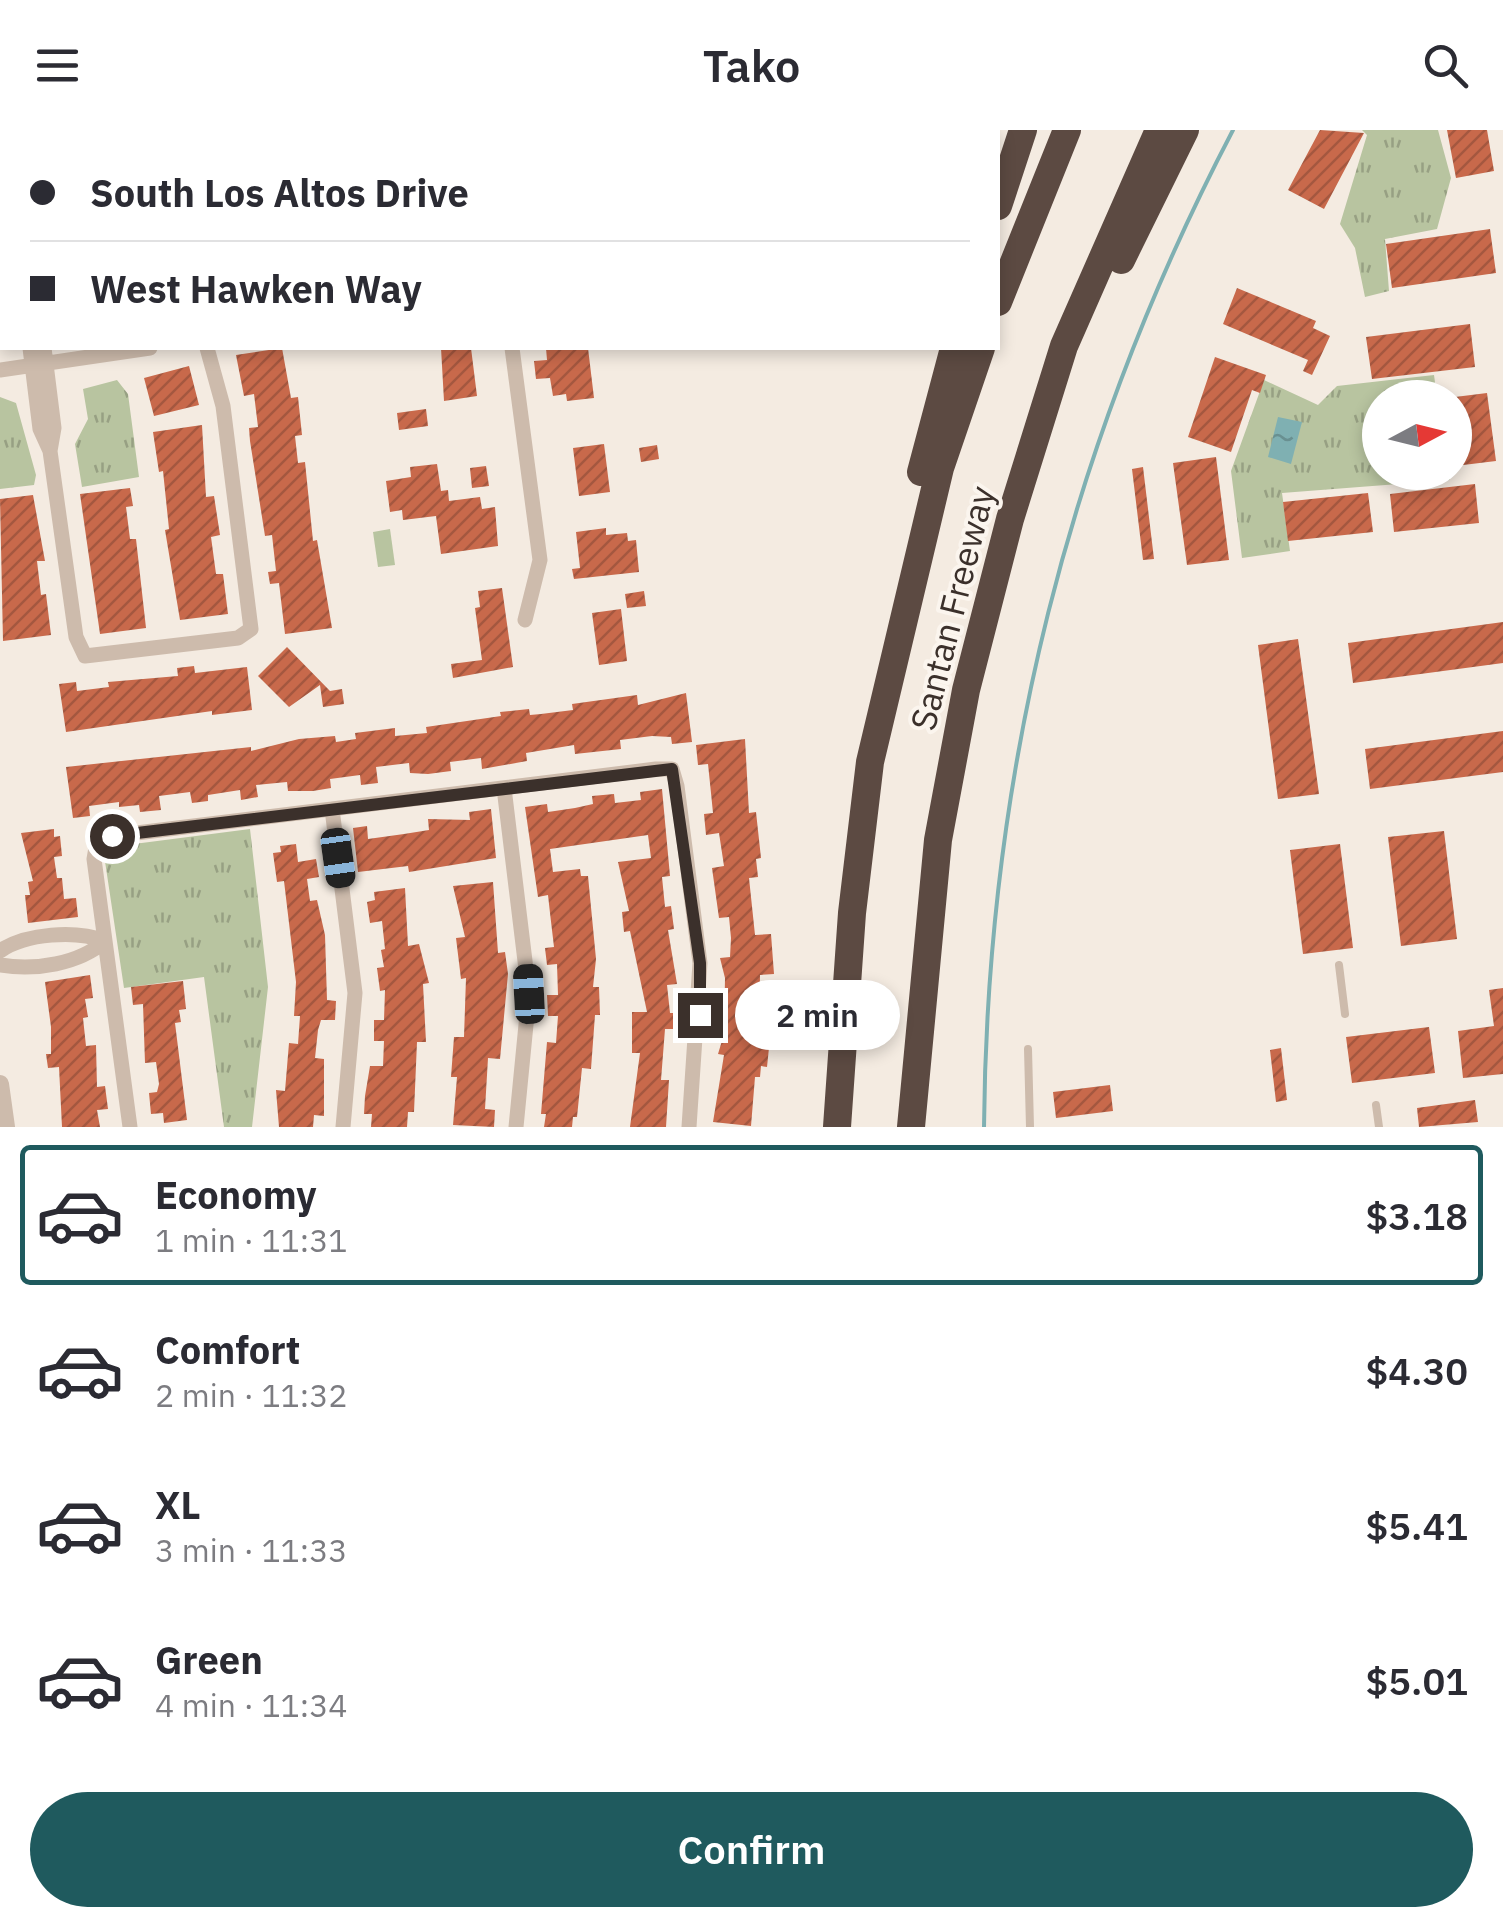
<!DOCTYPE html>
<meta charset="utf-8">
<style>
:root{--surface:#fff;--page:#f7f7f7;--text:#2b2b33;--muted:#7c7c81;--line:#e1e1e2;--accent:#1f5a5e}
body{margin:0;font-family:"IBM Plex Sans",sans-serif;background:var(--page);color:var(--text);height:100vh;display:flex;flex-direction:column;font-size:38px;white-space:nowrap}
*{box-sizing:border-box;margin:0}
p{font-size:32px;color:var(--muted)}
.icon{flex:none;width:55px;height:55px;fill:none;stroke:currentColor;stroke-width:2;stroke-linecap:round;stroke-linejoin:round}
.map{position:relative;height:997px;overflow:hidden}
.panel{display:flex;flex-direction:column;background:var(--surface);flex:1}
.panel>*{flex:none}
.hud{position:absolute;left:0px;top:0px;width:1000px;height:220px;box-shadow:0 5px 15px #0003;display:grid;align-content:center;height:220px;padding:0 30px;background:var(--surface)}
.needle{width:65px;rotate:83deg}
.tools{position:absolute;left:1362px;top:250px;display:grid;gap:20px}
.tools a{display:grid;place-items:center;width:110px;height:110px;border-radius:50%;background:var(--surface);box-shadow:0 5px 15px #0003;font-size:50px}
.end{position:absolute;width:45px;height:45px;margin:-22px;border:12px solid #3b302b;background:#fff;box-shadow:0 0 0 5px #fff}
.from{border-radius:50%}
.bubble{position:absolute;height:70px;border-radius:35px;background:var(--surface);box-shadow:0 5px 15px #0003;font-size:32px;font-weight:600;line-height:70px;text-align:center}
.car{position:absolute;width:30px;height:60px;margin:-30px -15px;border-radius:12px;box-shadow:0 0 8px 2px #0007;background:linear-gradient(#222 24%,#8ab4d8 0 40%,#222 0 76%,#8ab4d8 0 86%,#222 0)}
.hud b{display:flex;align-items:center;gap:35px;height:95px;font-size:38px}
.hud b+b{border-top:2px solid var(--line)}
.hud i{width:25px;height:25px;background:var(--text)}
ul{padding:18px 0 0;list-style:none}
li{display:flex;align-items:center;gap:30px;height:140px;margin:0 20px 15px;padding:0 10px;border:5px solid transparent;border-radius:10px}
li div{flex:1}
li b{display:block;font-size:38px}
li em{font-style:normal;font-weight:600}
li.selected{border-color:var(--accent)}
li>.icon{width:90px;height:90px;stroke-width:1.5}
.primary-button{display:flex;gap:20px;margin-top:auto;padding:20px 30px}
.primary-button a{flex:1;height:115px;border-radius:60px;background:var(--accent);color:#fff;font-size:40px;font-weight:600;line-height:115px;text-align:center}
header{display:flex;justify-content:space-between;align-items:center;height:130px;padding:0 30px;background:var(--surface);font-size:45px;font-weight:600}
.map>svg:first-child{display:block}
.grass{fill:#b8c4a0}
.park{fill:url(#park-tufts)}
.water{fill:url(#water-ripples)}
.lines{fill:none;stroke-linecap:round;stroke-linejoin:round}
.stream{stroke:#7fb0b2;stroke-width:4}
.building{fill:url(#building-hatch)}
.service{stroke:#cdbbac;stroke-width:8}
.minor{stroke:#cdbbac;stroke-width:15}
.tertiary{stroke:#cdbbac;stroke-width:18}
.motorway{stroke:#5c4a42;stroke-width:28}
.route{stroke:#3b302b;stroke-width:12}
.labels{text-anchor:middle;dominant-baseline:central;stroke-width:8;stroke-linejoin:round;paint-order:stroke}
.street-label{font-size:35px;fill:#3b302b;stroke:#fbf5ee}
</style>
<header><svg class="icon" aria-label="menu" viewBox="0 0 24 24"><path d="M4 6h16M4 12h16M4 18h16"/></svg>Tako<svg class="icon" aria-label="search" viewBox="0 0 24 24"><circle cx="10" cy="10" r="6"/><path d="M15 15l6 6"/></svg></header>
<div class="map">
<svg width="1503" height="997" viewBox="0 0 1503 997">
<defs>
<pattern id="park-tufts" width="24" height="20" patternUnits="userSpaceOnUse" patternTransform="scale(2.5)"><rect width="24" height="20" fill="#b8c4a0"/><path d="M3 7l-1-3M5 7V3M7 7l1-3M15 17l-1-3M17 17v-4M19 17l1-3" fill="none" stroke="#97a083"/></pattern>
<pattern id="water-ripples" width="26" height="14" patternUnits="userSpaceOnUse" patternTransform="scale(2.5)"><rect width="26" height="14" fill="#7fb0b2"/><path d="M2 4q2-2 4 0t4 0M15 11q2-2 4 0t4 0" fill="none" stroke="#699091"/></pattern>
<pattern id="building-hatch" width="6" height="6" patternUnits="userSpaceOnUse" patternTransform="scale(2.5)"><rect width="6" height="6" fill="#c8694b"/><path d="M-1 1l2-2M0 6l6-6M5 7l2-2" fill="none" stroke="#a4573f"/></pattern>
</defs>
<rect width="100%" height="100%" fill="#f4ebe1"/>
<path class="grass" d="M390,399L395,435L378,437L373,402Z"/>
<path class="park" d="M1362,0H1438L1451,48L1437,99L1385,109L1389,161L1365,167L1355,118L1340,94L1367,5Z
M1434,245L1437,267L1380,268V342L1449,343L1450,350L1282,363L1290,421L1242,428L1231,341L1264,250L1318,275L1337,256Z
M117,250L128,264L139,347L82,357L75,314L88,289L83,259Z
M0,267L16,273L36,345L34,355L0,359Z
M250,699L268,857L252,997H224L204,847L124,858L103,718Z"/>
<path class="water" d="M1278,287L1302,292L1291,334L1268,327Z"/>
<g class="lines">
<path class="stream" d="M984,997C987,642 1069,314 1233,0"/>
</g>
<path class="building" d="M1320,0L1364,3L1324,79L1288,60Z
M1447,0H1487L1494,41L1456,48Z
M1490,99L1496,143L1392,158L1386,114Z
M1237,158L1316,191L1313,198L1330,206L1312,245L1303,241L1308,230L1223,194Z
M1470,194L1475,237L1372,249L1366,207Z
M282,218L291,268L298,267L302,305L295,306L298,333L305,332L313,411L317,410L332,498L285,504L279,453L270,454L268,442L276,441L272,405L265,406L250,311L249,298L258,297L254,264L244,266L236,225Z
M441,218H471L477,266L444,271Z
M546,218H588L594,268L567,271L566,264L553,266L550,248L536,249L534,231L547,230Z
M1215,227L1266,245L1260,263L1252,260L1231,322L1188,307Z
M189,236L199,275L154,286L144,248Z
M1487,263L1496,331L1455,336V267Z
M426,279L428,296L399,300L397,283Z
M202,295L206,367L214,366L220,405L211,407L216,444H223L228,484L180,490L165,400L169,399L163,341L159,342L153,302Z
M604,314L610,362L579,366L573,318Z
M657,315L659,329L641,332L639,318Z
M1216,327L1229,430L1187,435L1173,333Z
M437,334L441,361L448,360L449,371L480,367L482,379L495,377L498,416L441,424L436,386L403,390L402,380L390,382L386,351L411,347L410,337Z
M486,336L489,356L472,358L470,338Z
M1143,337L1154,429L1143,430L1132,339Z
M1475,354L1479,393L1394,402L1390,364Z
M130,358L133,376L126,377L130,409H136L146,498L100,504L80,364Z
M1368,363L1373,402L1288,411L1283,372Z
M33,365L45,431H37L41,465L46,464L51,505L3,511L0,369Z
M606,398V405L627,403L628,411L636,410L639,442L574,449L572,439L580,438L576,402Z
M502,458L513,537L453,548L451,534L482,530L475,478L480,477L478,461Z
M644,461L646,476L627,478L625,464Z
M621,479L627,531L599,535L592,483Z
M1503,492V533L1353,553L1348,513Z
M1298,509L1319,664L1278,669L1258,515Z
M287,517L330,561L342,559L344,574L323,577L320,555L289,577L258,546Z
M194,536L195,543L247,537L252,580L212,585V581L66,602L59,554L76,552L77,561L109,557L108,552L178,546L177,538Z
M686,563L692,612L672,614L671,607L652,606L620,610L621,619L575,624L574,615L526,623L527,631L482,639L481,628L450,632L451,641L428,644L410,643L409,633L376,637L378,653L361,655L360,645L330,649L331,658L313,661H288L287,652L256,655L258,667L241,670L240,660L208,665V671L192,673L190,662L159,666L161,680L140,682L139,675L119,677V672L89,676L90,686L73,688L66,637L251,617V621L299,609L335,606L336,612L356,609L355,603L395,598V606L427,603L426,597L501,586L500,582L529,579L530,585L541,584L573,580L572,574L637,565L638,575Z
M1503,601V642L1370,659L1365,619Z
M745,609L749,683L756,682L761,728L756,729L758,747L749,748L755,805L771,804L774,844L760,845L759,907L770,908L767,937L761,936L760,947H755L751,996L713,992L724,925L718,924L724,904L725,848L720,828L730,827L731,808L729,787L719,788L712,738L724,736L719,703L706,705L704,684L713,683L711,663L708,634L698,635L696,615Z
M662,659L670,746L662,747L665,777L671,776L674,799L668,800L677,854L667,855L670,883H678L677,899H665L661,950H669L666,997H630L640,923H632V882H647L630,801L624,802L622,782L629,781L618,732L651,728L648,705L550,719L553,742L580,739L581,746H588L596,829L593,857H599L600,885H595L591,939L582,938L577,987H573L572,997H544L546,984H541L547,912L556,913L558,886H548L547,865H558L557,834L547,835L545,818L554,817L550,783L548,765L538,767L525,677L547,674L548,682L575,678L593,674L592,666L614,664L615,673L641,670L640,662Z
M491,679L496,728L409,742L408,736L358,742L353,698L367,696L368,709L404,704L429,700L428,689L470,690L469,682Z
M54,699V707L60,706L62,726L54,727L57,748H62L64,769L76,768L78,787L28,793L25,765H30L28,752L33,751L21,703Z
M1444,701L1457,809L1401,816L1388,707Z
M296,714L298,732L316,729L319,747L307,749L310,771L317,770L325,805L327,870L336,871L335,890H321L318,900L315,928L324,929V986L314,985L313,997H279L276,960L285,961L289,913L298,914L300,886H294L296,852L284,751L277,752L273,723L281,722L280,716Z
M1340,714L1353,818L1303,824L1290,720Z
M493,752L498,823L505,822L508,844L500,929L488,928L485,979L495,980L494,997L453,995L457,947H451L454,907H464L466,848L461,849L456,808L465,807L453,756Z
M405,758L408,816L419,814L429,853L423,854L426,912H417L414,982H408L407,997H371L372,984H364L365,966L370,936H383L384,911H374V890H384L385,860L380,861L377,838L384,837L381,820L385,819L382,791L370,793L367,772L375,770L374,762Z
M90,845L93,868L85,869L88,887L83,888L86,916L96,915L97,957L105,956L108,979L97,980L100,997H62L59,937L48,938L46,924H51V897L45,852Z
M183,851L186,879L179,880L181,892L175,893L187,990L164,993L163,983L151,984L149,963L157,962L159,954L156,932L145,933L143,874L133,875L131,857Z
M1503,858V944L1463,948L1458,901L1494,896L1489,860Z
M1429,897L1435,943L1352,953L1346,907Z
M1281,918L1287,970L1276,972L1270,920Z
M1110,955L1113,981L1056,988L1053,962Z
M1475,970L1478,992L1419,997L1417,978Z"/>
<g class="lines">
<path class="service" d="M1339,835L1345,884
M1028,919L1030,997
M1376,975L1379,997"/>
<path class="minor" d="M6,0L7,2
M194,0V2
M384,0V2
M578,0V2
M30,218L40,299L50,321L76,507L85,526L238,508L251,499L223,276L207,218
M44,218L54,298L50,321
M512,218L540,430L525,490
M0,240L150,218
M504,658L529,864L516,997
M332,679L355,863L343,997
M0,821C26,803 76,800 105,811C79,834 35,841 0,835
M130,997L94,729L97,712L112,706L656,639H672L677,656L700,833L689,997"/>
<path class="tertiary" d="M0,954L6,997"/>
<path class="motorway" d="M998,76L1023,0
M1121,130L1185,0
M998,172L1067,0
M921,342L954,218
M837,997L852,783L870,632L940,338L981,218
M911,997L938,710L966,560L1010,389L1064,216L1159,0"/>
</g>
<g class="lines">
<path class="route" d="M112,706L672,639L700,833V885"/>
</g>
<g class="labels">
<g class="street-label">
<text transform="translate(952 478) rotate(-76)">Santan Freeway</text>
</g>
</g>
</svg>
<div class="tools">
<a><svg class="needle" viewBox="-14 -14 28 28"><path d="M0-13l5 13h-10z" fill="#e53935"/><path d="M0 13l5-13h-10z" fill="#7c7c81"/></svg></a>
</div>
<i class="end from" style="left:112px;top:706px"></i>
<i class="end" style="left:700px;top:885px"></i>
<div class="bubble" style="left:735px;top:850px;width:165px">2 min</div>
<i class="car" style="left:338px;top:728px;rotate:172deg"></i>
<i class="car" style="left:529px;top:864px;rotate:357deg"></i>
<div class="hud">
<b><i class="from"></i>South Los Altos Drive</b>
<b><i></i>West Hawken Way</b>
</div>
</div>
<section class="panel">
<ul>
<li class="selected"><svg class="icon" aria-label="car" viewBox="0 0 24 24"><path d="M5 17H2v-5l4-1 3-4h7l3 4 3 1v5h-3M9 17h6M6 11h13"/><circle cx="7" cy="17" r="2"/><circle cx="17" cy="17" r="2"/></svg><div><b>Economy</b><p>1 min · 11:31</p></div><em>$3.18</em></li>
<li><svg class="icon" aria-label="car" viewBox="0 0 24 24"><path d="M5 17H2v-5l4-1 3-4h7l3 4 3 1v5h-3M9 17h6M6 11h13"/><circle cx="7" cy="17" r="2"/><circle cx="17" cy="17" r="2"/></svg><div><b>Comfort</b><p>2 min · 11:32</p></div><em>$4.30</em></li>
<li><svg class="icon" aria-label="car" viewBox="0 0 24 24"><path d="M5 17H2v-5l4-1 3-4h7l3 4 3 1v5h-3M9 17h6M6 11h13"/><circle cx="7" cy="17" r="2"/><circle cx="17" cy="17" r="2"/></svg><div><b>XL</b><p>3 min · 11:33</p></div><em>$5.41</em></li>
<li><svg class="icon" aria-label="car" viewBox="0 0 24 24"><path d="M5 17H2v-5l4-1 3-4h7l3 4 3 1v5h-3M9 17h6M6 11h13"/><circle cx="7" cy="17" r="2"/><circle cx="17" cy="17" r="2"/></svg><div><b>Green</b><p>4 min · 11:34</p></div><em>$5.01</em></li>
</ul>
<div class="primary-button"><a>Confirm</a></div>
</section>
